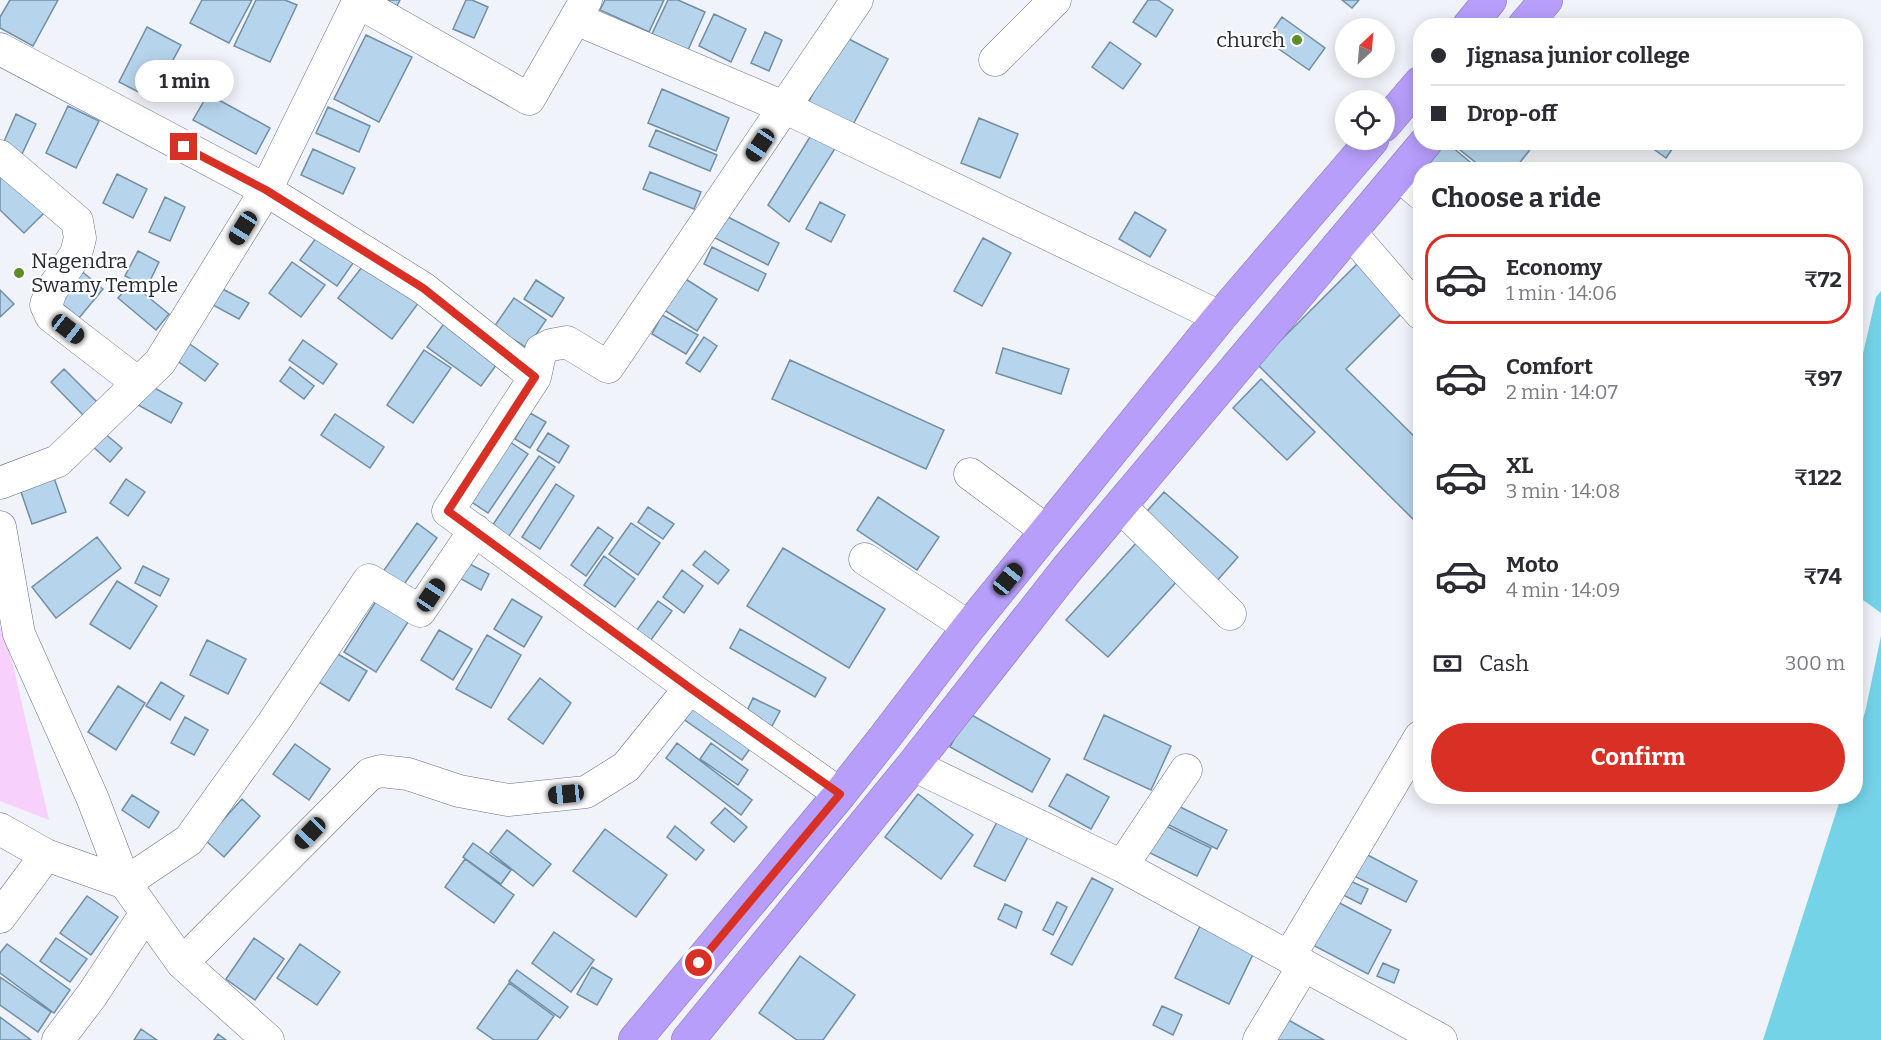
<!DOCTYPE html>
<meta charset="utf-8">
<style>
:root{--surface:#fff;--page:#f7f7f7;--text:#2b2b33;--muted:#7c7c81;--line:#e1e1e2;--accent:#d93025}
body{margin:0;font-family:Bitter,serif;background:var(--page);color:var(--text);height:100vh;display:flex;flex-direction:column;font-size:22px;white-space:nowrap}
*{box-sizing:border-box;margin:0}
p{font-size:20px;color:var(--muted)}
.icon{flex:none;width:33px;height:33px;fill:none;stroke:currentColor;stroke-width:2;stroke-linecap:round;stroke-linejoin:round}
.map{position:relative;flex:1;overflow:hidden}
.side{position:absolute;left:1413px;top:162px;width:450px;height:642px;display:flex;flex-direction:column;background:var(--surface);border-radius:24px;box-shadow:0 3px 15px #0003}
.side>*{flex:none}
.banner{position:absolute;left:1413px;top:18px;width:450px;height:132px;border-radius:24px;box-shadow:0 3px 15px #0003;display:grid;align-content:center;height:132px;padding:0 18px;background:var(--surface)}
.needle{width:39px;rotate:26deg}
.buttons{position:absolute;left:1335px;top:18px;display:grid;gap:12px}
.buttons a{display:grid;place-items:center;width:60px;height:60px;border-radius:50%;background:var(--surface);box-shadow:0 3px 15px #0003;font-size:30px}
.end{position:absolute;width:27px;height:27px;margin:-14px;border:8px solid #d93025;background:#fff;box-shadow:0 0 0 3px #fff}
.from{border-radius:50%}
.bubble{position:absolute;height:42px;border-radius:21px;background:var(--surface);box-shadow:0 3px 15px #0003;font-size:20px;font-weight:700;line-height:42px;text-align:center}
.car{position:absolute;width:18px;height:36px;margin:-18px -9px;border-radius:8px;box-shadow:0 0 4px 2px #0007;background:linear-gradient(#222 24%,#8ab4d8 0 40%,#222 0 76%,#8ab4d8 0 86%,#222 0)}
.banner b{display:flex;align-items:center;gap:21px;height:57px;font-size:22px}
.banner b+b{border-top:2px solid var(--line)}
.banner i{width:15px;height:15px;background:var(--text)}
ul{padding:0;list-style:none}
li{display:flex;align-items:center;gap:18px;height:90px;margin:0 12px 9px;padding:0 6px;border:3px solid transparent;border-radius:24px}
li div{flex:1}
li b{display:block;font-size:22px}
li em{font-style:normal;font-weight:700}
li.current{border-color:var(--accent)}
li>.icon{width:54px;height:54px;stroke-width:1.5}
h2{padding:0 18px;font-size:27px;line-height:72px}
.pay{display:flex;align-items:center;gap:15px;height:66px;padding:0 18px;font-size:22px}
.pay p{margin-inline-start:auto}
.primary-button{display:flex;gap:12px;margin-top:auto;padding:12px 18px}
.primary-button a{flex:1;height:69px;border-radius:36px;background:var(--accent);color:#fff;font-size:24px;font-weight:700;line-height:69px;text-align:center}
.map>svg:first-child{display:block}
.green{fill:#f7d1fc}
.water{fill:#75d3e8}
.building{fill:#b6d5ec;stroke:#718ea4;stroke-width:1.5}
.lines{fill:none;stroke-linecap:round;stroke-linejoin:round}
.street-casing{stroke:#66718e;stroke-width:33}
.highway-casing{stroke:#8476b6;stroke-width:34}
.street{stroke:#fff;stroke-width:32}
.highway{stroke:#b69efa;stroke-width:33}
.route{stroke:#d93025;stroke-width:8}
.poi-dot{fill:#5b8e27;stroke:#fff;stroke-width:2}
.labels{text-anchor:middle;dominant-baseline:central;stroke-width:4.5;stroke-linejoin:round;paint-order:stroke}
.poi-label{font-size:21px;fill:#262b37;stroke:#fff;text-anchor:end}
</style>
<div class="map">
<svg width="1881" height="1040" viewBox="0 0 1881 1040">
<rect width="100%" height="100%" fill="#f0f3f9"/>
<path class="green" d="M0,626L12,661L49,820L0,801Z"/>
<path class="water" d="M1881,291V613L1856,595V384L1876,297Z
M1881,636V1040H1763L1841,797L1856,796V746L1866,708Z"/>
<path class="building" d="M10,0H58L33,46L0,28V17Z
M202,0H252L229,43L190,23Z
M256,0H285L297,5L270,62L234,46Z
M386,0H400L397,6Z
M466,0H472L488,7L474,38L453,29Z
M605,0H664L649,32L600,10Z
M668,0H678L705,12L688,50L652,34Z
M1148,0H1158L1173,10L1156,37L1133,22Z
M1342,0H1359L1352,8Z
M714,14L746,29L731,62L699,46Z
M1282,17L1325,48L1309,70L1266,40Z
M147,27L181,45L152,99L119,82Z
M765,32L782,40L769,71L751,63Z
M366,35L412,57L379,122L334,99Z
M843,36L888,59L849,132L805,109Z
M1110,42L1141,64L1123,89L1092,67Z
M662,89L729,118L716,151L648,123Z
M208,94L270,128L256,154L193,120Z
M68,106L99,121L76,168L46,153Z
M328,107L370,126L359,152L316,133Z
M16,114L36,124L22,154L2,146Z
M979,118L1018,134L1000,178L961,163Z
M656,130L717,155L710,171L649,146Z
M813,132L836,147L789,222L768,205Z
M1446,142L1470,162L1463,170H1422Z
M1456,142H1536L1514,170H1485L1454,145Z
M1644,142H1677L1666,158Z
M313,149L355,168L343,194L301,175Z
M0,168L46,211L24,233L0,210Z
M650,172L701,192L694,209L643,189Z
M117,174L147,189L133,218L103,203Z
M165,197L185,207L170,241L149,232Z
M820,202L845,215L831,242L806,229Z
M1135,212L1166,230L1150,257L1119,239Z
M726,216L779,243L768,265L715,238Z
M324,227L360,253L337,286L300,260Z
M983,238L1011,253L982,306L954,291Z
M712,247L766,274L758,291L704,264Z
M138,251L159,262L147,287L125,276Z
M369,258L422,298L392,339L338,298Z
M1363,258L1411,304L1346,369L1420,442V526L1257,364Z
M292,262L325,285L301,317L269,293Z
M79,269L103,289L79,318L55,298Z
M681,276L717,299L697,331L661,308Z
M536,280L564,298L552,317L524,299Z
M131,283L169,314L156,330L118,298Z
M219,287L249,303L239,319L211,304Z
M0,290L14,304L0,317Z
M514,298L546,320L527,348L494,327Z
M662,315L698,335L686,354L652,334Z
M448,318L502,357L481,386L427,347Z
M704,337L717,346L700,372L686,363Z
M184,340L218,364L205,381L172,357Z
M303,340L337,364L323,384L289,360Z
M1003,348L1069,369L1061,394L996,373Z
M424,350L451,368L413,423L387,405Z
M790,360L944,430L926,469L772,399Z
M290,367L314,386L304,399L280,381Z
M64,369L98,403L84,416L51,382Z
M1261,379L1315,432L1287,460L1233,408Z
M149,385L182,403L171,423L138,405Z
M530,413L546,422L530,448L515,439Z
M335,414L384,447L370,468L321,435Z
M103,432L122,448L110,462L91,445Z
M548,433L569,446L559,463L537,450Z
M510,442L528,454L488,513L470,501Z
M539,456L555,467L507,539L490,529Z
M54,478L66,512L32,524L20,489Z
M126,479L145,492L128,516L110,503Z
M556,484L574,496L540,549L522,537Z
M1164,492L1238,557L1215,583L1141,518Z
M878,497L939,537L917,570L857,530Z
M648,507L674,524L663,539L638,522Z
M417,523L437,538L402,587L382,573Z
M631,523L660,543L638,575L609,554Z
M598,527L613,538L586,576L571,565Z
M97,537L121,568L56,618L32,587Z
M1138,541L1179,579L1108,657L1066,620Z
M783,548L885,609L849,668L747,606Z
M705,551L729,570L718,584L693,565Z
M604,556L635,579L615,607L584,585Z
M462,560L489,574L481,590L454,575Z
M143,566L169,579L160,596L135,583Z
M682,570L703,586L684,613L663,597Z
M117,581L157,606L130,649L90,624Z
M378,598L410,619L376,672L344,652Z
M512,599L542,617L524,647L494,629Z
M658,601L672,611L648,644L634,634Z
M740,629L826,678L815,697L730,648Z
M439,630L472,649L453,680L421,660Z
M487,635L521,655L491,708L456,689Z
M207,640L246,659L228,694L190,675Z
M331,650L367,671L349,701L314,679Z
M540,678L571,703L543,744L508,719Z
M161,682L184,696L170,720L146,706Z
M118,686L145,703L116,750L88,732Z
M753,698L780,711L772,726L746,713Z
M689,702L752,746L742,760L679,716Z
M968,713L1050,759L1032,792L950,747Z
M1104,715L1171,746L1151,790L1084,759Z
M185,717L208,730L194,755L171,743Z
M677,743L752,800L741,815L666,758Z
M711,743L748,770L738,785L700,759Z
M295,744L330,769L309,800L273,774Z
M1067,774L1109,797L1091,829L1049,806Z
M918,794L973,835L941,879L885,837Z
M132,795L159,812L149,828L122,810Z
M242,799L260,816L224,857L205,840Z
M1170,802L1227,830L1217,849L1161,821Z
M725,808L747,827L734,842L711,823Z
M997,822L1028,837L1005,881L974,866Z
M1162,824L1211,848L1197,876L1148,852Z
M675,826L704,850L696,860L667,837Z
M605,829L667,875L636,917L573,871Z
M507,830L551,864L533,886L490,852Z
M473,843L511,870L501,884L463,857Z
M1362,852L1417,881L1406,902L1350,874Z
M465,859L514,895L494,923L445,887Z
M1092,878L1113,889L1072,965L1051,954Z
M1346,879L1368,889L1361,904L1339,893Z
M87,896L118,917L91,955L60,933Z
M1332,899L1391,930L1368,974L1309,943Z
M1057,902L1067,907L1053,935L1043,930Z
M1005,904L1022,912L1016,928L998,919Z
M1201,924L1255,950L1229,1004L1175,978Z
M554,932L594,960L571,992L532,963Z
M56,938L87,959L70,982L40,961Z
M254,938L284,959L255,1000L226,979Z
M7,944L70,990L54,1013L0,973V953Z
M300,944L340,972L317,1005L277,978Z
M800,956L855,995L823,1040H797L759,1013Z
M1383,963L1399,970L1394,983L1377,976Z
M592,967L612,979L597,1005L577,994Z
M517,970L568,1007L560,1018L509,981Z
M0,977L51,1012L38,1032L0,1005Z
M509,983L554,1016L537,1040H494L477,1028Z
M1162,1006L1182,1015L1173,1035L1153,1025Z
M0,1017L31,1040H0Z
M1283,1017L1324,1040H1270Z
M141,1029L157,1040H134Z
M218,1034L226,1040H214Z"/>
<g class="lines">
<g class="street-casing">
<path id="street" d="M576,19L786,108L1220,317
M0,49L266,190L423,288L535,377L448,511L690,688L840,794
M995,60L1055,0
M0,156L77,221L80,238L76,254L51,291L46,305L51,316L138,383
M1399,175L1420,193
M1350,232L1420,313
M535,377L541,350L551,345L567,342L608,367L857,0
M970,474L1047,531
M0,483L58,461L160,362L266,190L358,2L529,99L586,0
M1121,507L1230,614
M0,527L19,634L92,797L125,883L189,840L273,723L369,580L420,611L475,530
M865,559L969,627
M913,765L1122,866L1441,1040
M0,829L46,855L125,883L182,963L268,1040
M1122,866L1186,770
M0,917L46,855
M1289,957L1420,737
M182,963L370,774L381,771L408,774L459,791L508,800L586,792L626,767L690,688
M58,1040L92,995L146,913
M1259,1040L1304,965L1286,955"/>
</g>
<g class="highway-casing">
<path id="highway" d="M1469,26L1490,0
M1524,26L1546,0
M1384,125L1420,83
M635,1040L840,794L885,737L969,627L1220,317L1372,140
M688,1040L913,765L1067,569L1426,142"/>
</g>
<use href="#street" class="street"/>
<use href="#highway" class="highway"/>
</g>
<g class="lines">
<path class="route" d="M184,147L266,190L423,288L535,377L448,511L690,688L840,794L699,963"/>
</g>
<g class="poi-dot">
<circle cx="1297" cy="40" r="6"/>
<circle cx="19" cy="273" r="6"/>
</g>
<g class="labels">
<g class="poi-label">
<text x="1285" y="40">church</text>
<text x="31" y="261" text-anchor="start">Nagendra<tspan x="31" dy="24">Swamy Temple</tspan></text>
</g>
</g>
</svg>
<div class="buttons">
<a><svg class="needle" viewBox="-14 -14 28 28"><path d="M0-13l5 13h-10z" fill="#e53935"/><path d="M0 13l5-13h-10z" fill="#7c7c81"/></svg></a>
<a><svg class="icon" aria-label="locate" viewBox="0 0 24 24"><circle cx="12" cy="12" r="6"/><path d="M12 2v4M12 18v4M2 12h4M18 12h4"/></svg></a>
</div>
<i class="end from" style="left:699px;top:963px"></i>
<i class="end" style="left:184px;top:147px"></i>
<div class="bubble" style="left:135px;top:60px;width:99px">1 min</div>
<i class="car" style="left:760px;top:145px;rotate:214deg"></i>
<i class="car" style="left:243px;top:228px;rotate:212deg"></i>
<i class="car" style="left:68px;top:329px;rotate:128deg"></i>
<i class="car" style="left:1008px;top:579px;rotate:39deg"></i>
<i class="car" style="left:431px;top:595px;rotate:34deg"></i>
<i class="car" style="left:566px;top:794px;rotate:264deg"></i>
<i class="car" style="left:310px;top:833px;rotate:224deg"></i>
<div class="banner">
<b><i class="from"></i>Jignasa junior college</b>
<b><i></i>Drop-off</b>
</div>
<section class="side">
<h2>Choose a ride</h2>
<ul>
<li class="current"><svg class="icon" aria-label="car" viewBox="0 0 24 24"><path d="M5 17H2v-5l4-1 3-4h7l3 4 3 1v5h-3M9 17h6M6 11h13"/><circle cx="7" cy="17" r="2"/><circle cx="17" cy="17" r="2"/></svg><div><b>Economy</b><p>1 min · 14:06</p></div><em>₹72</em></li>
<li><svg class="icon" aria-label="car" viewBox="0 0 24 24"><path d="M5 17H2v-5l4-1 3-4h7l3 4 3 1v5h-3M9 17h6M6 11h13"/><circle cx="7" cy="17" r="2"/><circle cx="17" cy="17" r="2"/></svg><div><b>Comfort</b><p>2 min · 14:07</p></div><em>₹97</em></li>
<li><svg class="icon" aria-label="car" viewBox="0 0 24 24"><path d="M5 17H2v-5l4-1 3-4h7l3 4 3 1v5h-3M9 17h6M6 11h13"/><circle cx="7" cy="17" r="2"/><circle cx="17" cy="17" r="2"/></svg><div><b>XL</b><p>3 min · 14:08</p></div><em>₹122</em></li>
<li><svg class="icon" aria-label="car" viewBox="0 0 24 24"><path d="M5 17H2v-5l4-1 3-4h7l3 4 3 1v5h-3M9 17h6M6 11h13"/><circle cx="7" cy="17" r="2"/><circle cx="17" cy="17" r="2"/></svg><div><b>Moto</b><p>4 min · 14:09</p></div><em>₹74</em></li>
</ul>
<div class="pay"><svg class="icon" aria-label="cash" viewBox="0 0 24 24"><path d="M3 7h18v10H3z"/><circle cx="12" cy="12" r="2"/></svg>Cash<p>300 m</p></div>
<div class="primary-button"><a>Confirm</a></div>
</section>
</div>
